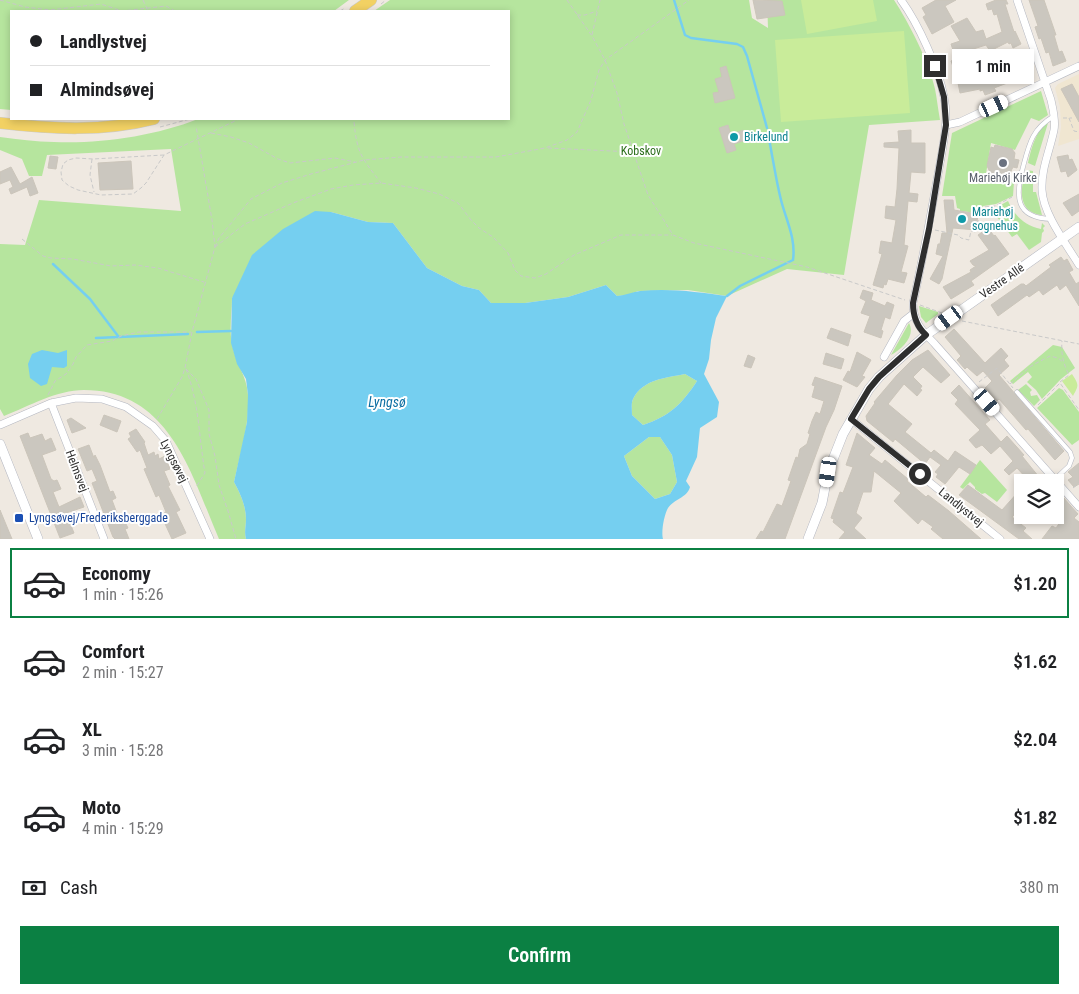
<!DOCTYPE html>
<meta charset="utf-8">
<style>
:root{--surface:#fff;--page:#f6f6f6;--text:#202124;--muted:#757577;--line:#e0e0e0;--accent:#0b8043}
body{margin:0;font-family:"Roboto Condensed",sans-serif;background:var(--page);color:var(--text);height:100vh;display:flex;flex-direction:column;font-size:19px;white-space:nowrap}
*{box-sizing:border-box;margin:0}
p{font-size:16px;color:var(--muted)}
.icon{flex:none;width:28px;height:28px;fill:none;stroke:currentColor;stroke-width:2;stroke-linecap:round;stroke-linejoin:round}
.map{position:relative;height:539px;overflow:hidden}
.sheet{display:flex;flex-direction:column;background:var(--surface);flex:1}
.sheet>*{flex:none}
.hud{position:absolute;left:10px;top:10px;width:500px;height:110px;border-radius:0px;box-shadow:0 2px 8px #0003;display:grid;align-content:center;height:110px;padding:0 20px;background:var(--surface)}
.buttons{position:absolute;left:1014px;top:474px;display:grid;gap:10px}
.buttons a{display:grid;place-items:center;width:50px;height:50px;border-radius:0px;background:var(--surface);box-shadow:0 2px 8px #0003;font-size:25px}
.end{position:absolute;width:22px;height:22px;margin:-11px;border:6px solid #2e2e2e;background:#fff;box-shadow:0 0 0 2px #fff}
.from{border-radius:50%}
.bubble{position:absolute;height:35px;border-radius:0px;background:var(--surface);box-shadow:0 2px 8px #0003;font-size:16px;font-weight:600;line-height:35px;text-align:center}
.car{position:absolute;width:15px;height:30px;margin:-15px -8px;border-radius:6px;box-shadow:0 0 4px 1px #0007;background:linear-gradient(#fff 24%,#345 0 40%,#fff 0 76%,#345 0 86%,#fff 0)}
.hud b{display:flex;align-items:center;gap:18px;height:48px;font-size:19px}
.hud b+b{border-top:1px solid var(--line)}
.hud i{width:12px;height:12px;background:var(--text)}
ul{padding:9px 0 0;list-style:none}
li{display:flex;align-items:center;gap:15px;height:70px;margin:0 10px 8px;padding:0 10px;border:2px solid transparent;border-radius:0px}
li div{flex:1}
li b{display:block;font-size:19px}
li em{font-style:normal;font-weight:600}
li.selected{border-color:var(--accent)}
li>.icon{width:45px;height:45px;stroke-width:1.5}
.pay{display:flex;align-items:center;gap:12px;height:55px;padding:0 20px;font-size:19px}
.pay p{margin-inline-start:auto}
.cta{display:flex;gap:10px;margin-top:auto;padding:10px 20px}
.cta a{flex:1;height:58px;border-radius:0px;background:var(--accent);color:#fff;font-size:20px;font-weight:600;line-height:58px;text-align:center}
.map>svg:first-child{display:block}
.education{fill:#f0e6d1}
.green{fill:#b6e59e}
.pitch{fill:#c9ec9a}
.water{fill:#75cff0;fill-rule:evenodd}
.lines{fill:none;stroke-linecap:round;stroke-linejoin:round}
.stream{stroke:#75cff0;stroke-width:2.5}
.building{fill:#cbc7bf;stroke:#cbc5ba}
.service-casing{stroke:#b4b7c1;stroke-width:5}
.minor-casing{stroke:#b4b7c1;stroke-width:8}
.tertiary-casing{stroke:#b4b7c1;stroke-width:10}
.primary-casing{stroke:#c9c9c9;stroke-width:12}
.path{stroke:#c9c9c9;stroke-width:1;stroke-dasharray:4 2.5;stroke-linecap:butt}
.service{stroke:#fff;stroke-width:4}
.minor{stroke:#fff;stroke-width:7}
.tertiary{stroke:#fff;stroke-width:9}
.primary{stroke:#f2d163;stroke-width:11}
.route{stroke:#2e2e2e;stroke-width:6}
.culture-dot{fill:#0f9aa8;stroke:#fff;stroke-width:2}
.worship-dot{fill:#6b7280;stroke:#fff;stroke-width:2}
.transit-dot{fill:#1a4fb4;stroke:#fff;stroke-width:2}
.labels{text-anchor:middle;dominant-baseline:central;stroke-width:4;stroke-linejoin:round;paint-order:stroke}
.culture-label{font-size:12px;fill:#0d838f;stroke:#fff;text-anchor:start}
.park-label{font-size:12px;fill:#2c6e1b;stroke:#fff}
.worship-label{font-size:12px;fill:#5b616d;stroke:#fff}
.street-label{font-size:12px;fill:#2e2e2e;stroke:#fff}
.transit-label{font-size:12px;fill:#164399;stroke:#fff;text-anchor:start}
.water-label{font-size:14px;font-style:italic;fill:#0d6fa3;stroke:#fff}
</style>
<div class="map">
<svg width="1079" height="539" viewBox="0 0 1079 539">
<rect width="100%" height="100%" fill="#efe9e1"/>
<path class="education" d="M1079,74V139L1058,146L1061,127L1060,107L1055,88L1058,84Z"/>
<path class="green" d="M0,0H349L334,11H11V110L0,109Z
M390,0H749L752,18L768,28L767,0H894C909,23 929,62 935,89C937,99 938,109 940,120L869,125L844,275L787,269L727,296L688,290L638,291L628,295L617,296L606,285L568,297L525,303H491L479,290L462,286L427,268L393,223L368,222L331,212L232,298C232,312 229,329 232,344C235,362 247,376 248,395C250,424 240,454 234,482C240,493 246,506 246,519C246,526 244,532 246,539H219C191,474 170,390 84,390C57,390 29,406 4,416L0,409V244L25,245L39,200L181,211L171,149L47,155L42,176H29L22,159L0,150V137C18,139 36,142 54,142C100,144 155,136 198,119H509V11H374Z
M1041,91L1048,115L1039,121L1031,118L1015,150L991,143L985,180L1014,182L1013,196L996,204L983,206L978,213L960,211V209L957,208L955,196H942L952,133Z
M1048,123L1035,166L1028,163C1031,150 1035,131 1048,123Z
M1026,170L1033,171V192H1036L1042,215C1017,212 1020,188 1026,170Z
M1008,201C1015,216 1024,225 1041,229L1042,223L1045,226L1043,228L1044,231L1042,233L1041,242L1029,250L1017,234L1012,237L994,213L990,211H982L985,209L997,207Z
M919,306L938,312V314L926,323L921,317Z
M909,323C916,336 902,349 891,355Z
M1053,345L1062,347L1075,368L1061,379L1042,399L1036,390L1027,382L1032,377L1028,372L1013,384L1010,381Z
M685,374L697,381C682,404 670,416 643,425L632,415C632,410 631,403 633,399C643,379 666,378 685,374Z
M1026,384L1032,390L1030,392L1031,396L1037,395L1040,400L1034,406L1018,390Z
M1059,388L1063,390L1079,412V440L1072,445L1037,408Z
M649,437H660L672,455L677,482L670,494L655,499L632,476L624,456Z
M980,460L1007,490L997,502L985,493L982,494L975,489V487L970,482L963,489L960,487Z"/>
<path class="pitch" d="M801,0H873L877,21L807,34Z
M904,31L910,113L781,122L775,40Z
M1072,374C1079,385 1079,385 1073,396L1062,381Z"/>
<path class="water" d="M315,211L331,212L368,222L393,223L427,268L462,286L479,290L491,303H525L568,297L606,285L617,296C626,295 633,292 640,291C670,288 698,292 727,296L716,318L711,340L709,359L704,374L719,402L717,417L700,428L697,457L686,481L690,487C687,498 674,499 668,508C664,515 661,532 663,539H246C244,532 246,526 246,519C246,506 240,493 234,482L247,422L248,395L246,379L237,364L231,343L232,298L252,255L283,229ZM685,374L697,381C682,404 670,416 643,425L632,415C632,410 631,403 633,399C643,379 666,378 685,374ZM649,437H660L672,455L677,482L670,494L655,499L632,476L624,456Z
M42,350L58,353L67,350V366L64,368L52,367L47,384L41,386L30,378L28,364L32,354Z"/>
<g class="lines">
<path class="stream" d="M674,0L685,35L691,38L737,44L743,47L747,56L767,128
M53,264L90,299L118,336
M727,296L740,286L793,260C796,238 786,220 781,200C776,180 773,159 769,139
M197,332L231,331
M96,338L188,334"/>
</g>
<path class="building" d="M753,0L782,1L785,15L757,19Z
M936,0H956L945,6L954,22L932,34L923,17L926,15L922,8Z
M996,0H1006L1008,4H1005L1014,32L1015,31L1021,44L1013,48L1011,43L1009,44L1008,42L990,51L986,45L967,51L973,64L955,72L951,61L956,59L951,44L960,41L951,26L967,18L976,32L983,30L986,39L1002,32L997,14L994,15L992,9L988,10L986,4Z
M1029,0H1044L1056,35H1054L1059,52L1062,51L1066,61L1053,66L1049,52L1046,53L1041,38L1039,39L1035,27L1038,26Z
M1026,62L1033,77L1019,81L1018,79L994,88L996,91L985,95L983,90L980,91V89L960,93L958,83L993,70L992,67L1003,63L1006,73L1019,69L1018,65Z
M726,66L735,98L715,103L713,93L719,92L715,79L722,77L720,68Z
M1072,84L1079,97V122L1061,89Z
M728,125L731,135L743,130L746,140L734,144L736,150L727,153L719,128Z
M911,130V143H925V173L911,172L909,193L918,194L917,202L908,201L904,245L908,246L901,272L907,273L904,283L888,279L886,285L884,284L883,288L873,285L882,254L879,253L881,241L892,243L896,220L885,218L886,206L895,207L897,189L899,148L884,147V143L899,142L898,131Z
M995,145L1012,149L1015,153L1014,159L1019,160L1017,168L1013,167L1010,173L1005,174L1004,181L988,177L990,172L987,166L991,147L994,148Z
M1068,155L1069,160L1072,159L1077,170L1068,177L1066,171L1061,172L1057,157Z
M50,156L58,157L56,169L48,168Z
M131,161L133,189L100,190L98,163Z
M11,167L20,184L32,177L38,193L30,196L27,187L11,194L9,189L13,187L10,180L0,184V172Z
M1079,194V211L1072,216L1063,203Z
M944,200H953L954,210L978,214L976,230L953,228L942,279L939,284L930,279L943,256L936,254L938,244H940L942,233H947Z
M988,228L994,236L995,235L1009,254L971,281L974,285L951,299L943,287L971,272L970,270L976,266L973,265L970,261L989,250L978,235Z
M1061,257L1064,261L1067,259L1073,270L1069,272L1076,284L1079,282V306L1066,285L1060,290L1057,285L1043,295L1039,290L1029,297L1027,295L998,316L991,305L1021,284H1024L1026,286L1051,267L1049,265Z
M863,290L873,293L871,300L885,306L887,302L894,305L890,319L885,317L881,330L883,331L881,338L864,332L870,316L861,313L866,301L860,298Z
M831,328L851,335L848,346L827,338Z
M954,329L985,363L1001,348L1008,356L1004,360L1009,366L999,375L1064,451L1055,460L1028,429L1026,430L999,399L997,401L985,388L992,381L983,371L977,376L967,367L965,369L957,360L961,356L945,337Z
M928,350L950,375L941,383L923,367L913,377L922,386L920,389L922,390L917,396L904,384L888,404L912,424L905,432L931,453L934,450L948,461L955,451L976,465L970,474L959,467L945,484L936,477L938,474L935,472L941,465L930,457L925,464L895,439L893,442L867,421L866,416L875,403L874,402L897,375L912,360Z
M857,352L871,360L862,376L865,377L857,387L843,380L848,371L850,372Z
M826,353L844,359L841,369L823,364Z
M748,355L755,358L751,368L744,366Z
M815,377L842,386L834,410L826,427L785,539H756L761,531L763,532L777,504L782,506L791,481L788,480L796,457L798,458L800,449L807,444L810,434L808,433L812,421L816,412L820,414L824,401L812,397L815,386L812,385Z
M959,385L990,420L985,424L1001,442L1007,436L1024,455L1022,456L1043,482H1030L1017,468L1009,475L1004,470L1013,461L1000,446L991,454L982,445L976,448L969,440L980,430L955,404L958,400L951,393Z
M104,415L121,421L117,432L100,425Z
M71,418L86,428L72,433L67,420Z
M136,429L145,442L144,443L148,455L154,452L155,456L158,454L159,459L165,456L170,469L164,471L170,485L168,486L180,510L176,512L186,533L172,539L161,515L166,512L159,495L156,497L144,469L147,468L140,450L137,452L128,439L131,437L129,433Z
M28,433L30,438L42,434L45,441L51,438L56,450L42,455L51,479L54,481L57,480L61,489L53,492L59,507L80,497L84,507L66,513L74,533L60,538L20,436Z
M857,433L875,448L869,455L882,464L885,460L908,479L907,481L926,497L928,495L949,511L981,539H943L931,529L933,527L922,519L918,524L894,501L901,493L874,471L871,492H863L856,513L862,518L854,528L866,539H839L845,532L833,522L834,519L831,518L840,492L843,493L853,467L846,465Z
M89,445L94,458L95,455L100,465L110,492L113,491L116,498L112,500L121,524L125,522L128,528L125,529L129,539H115L113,537L92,483L97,481L92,469L87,471L78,449Z
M1079,463V484L1074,487L1068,480L1073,477L1068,472Z
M968,485L1002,510L1019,491L1022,495V506L1012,517L1026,528L1023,531L1032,539H1019L959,495Z
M1055,488L1078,514L1074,518L1079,522V539H1042L1052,526L1056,528L1063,518L1055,509Z
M0,510L12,539H0Z"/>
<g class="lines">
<g class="service-casing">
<path id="service" d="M1051,219C1015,218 1015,196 1023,167C1029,144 1032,129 1054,116
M1017,392L1070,452L1072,458L1069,466L1055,479"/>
</g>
<g class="minor-casing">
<path id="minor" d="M901,0C918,23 939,69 944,97C949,121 943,145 939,169C931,214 923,258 913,303C913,321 922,331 934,343L1079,507
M1017,0L1051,100C1053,110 1056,120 1054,130C1050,150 1041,169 1042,190C1043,214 1067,245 1079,265
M946,125L960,122L1079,66
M884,357L904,321L913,314
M51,403L104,539
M851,419L1000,539
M0,425L51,403L76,398L102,399L126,407L153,426L166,441L210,539"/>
</g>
<g class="tertiary-casing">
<path id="tertiary" d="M0,444L38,539
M808,539L822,503L828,472L843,434L869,389L879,377L926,335L1079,227"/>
</g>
<g class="primary-casing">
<path id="primary" d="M355,11L371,0
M0,123C51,129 103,132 154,119"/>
</g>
<path class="path" d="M0,0L25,7L50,10L101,4L122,11L166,6L175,11
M143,0L148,11
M567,0L592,36L605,60L617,93L624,124L648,195L673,235L694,243L807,267L905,300
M381,4L386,0
M340,11L345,8
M577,15H585L597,11
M592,35L600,0
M1063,118H1072
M1069,118L1074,131L1079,132
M354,122C357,154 362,158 381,183
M160,127L190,119
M211,133L231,137L249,143L278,159L290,163L335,158L355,162
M548,148L633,152
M164,155L93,159L76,158L68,160L63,164L61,172L62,180L69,186L78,190L101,195L133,194L141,188L146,183L164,155L239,119
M92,159L90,175L94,192
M935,230L958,235L961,238L969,240L971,231L976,232L980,211L985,207L995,206L1012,197
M22,239L43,256L51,258L73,259L111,266L135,265L158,268L204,282
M215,247L219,238L251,199L282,183L311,174L364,160L401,157H496L545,148L567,140L577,132L591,100L599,70L605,60L689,0
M215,247L245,224L293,203L331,189L353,185L381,183L416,188L439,194L458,203L471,220L479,228L493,237L508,253L515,270L521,276L535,278L546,274L574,255L621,235H672
M920,305L942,313
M962,321L1079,344
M186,369L196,379L209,410V434L215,456L219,485L228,511L236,539
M186,369C199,402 199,438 205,473L196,487
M979,382L997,368L1013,388
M1060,382L1069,375C1063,363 1061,354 1062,341
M1010,384L1031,366L1050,356L1058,358L1063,362
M48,395L55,381L66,374L73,364L76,357L87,345L112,341L121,336L139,332H191
M1038,405L1060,383L1079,410
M157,419L182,377L185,368L192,332L215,247L212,220L196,126
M1073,488L1079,483"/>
<use href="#service" class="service"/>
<use href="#minor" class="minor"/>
<use href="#tertiary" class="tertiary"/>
<use href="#primary" class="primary"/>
</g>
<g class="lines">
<path class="route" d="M920,474L851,419L869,389L879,377L926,335C916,326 913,316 913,303L929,229L946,125L944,97L935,66"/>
</g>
<g class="culture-dot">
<circle cx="734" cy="137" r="5"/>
<circle cx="962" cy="219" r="5"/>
</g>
<circle class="worship-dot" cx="1003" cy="163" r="5"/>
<rect class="transit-dot" x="14" y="513" width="10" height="10" rx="2.5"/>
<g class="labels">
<g class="culture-label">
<text x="744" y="137">Birkelund</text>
<text x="972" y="212">Mariehøj<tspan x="972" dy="14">sognehus</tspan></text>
</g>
<g class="park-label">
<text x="641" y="151">Kobskov</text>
</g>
<g class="worship-label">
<text x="1003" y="178">Mariehøj Kirke</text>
</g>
<g class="street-label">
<text transform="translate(1002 281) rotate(-35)">Vestre Allé</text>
<text transform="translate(174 461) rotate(63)">Lyngsøvej</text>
<text transform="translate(77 471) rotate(69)">Helmsvej</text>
<text transform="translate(961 507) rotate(39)">Landlystvej</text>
</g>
<g class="transit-label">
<text x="29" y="518">Lyngsøvej/Frederiksberggade</text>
</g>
<g class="water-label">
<text x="387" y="402">Lyngsø</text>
</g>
</g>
</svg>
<div class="buttons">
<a><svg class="icon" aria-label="layers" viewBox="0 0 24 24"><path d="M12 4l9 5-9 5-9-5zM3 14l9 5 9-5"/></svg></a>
</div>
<i class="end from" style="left:920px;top:474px"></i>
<i class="end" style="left:935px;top:66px"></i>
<div class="bubble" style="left:952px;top:49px;width:82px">1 min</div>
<i class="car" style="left:994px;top:106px;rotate:65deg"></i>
<i class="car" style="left:949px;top:318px;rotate:234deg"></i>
<i class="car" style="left:987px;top:402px;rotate:139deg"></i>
<i class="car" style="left:828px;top:472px;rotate:188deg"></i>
<div class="hud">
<b><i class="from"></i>Landlystvej</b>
<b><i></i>Almindsøvej</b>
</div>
</div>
<section class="sheet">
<ul>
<li class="selected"><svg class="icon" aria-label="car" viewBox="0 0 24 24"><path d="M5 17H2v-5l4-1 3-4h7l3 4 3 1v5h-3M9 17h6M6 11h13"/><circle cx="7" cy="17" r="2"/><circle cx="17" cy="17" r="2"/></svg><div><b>Economy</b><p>1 min · 15:26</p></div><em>$1.20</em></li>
<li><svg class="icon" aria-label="car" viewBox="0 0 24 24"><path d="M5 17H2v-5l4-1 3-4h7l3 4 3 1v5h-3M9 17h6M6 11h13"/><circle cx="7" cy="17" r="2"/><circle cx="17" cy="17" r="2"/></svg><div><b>Comfort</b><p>2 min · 15:27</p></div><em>$1.62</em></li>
<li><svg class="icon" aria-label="car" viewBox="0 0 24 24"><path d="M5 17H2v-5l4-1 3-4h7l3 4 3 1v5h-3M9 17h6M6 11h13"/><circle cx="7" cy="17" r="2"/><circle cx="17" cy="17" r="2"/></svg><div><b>XL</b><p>3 min · 15:28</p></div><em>$2.04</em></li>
<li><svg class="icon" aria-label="car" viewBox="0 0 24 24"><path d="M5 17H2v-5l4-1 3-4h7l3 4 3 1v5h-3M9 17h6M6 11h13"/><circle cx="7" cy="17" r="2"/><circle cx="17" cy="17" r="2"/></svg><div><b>Moto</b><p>4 min · 15:29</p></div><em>$1.82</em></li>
</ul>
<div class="pay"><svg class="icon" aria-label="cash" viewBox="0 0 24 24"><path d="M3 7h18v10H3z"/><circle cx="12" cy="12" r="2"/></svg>Cash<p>380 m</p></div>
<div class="cta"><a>Confirm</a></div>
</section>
